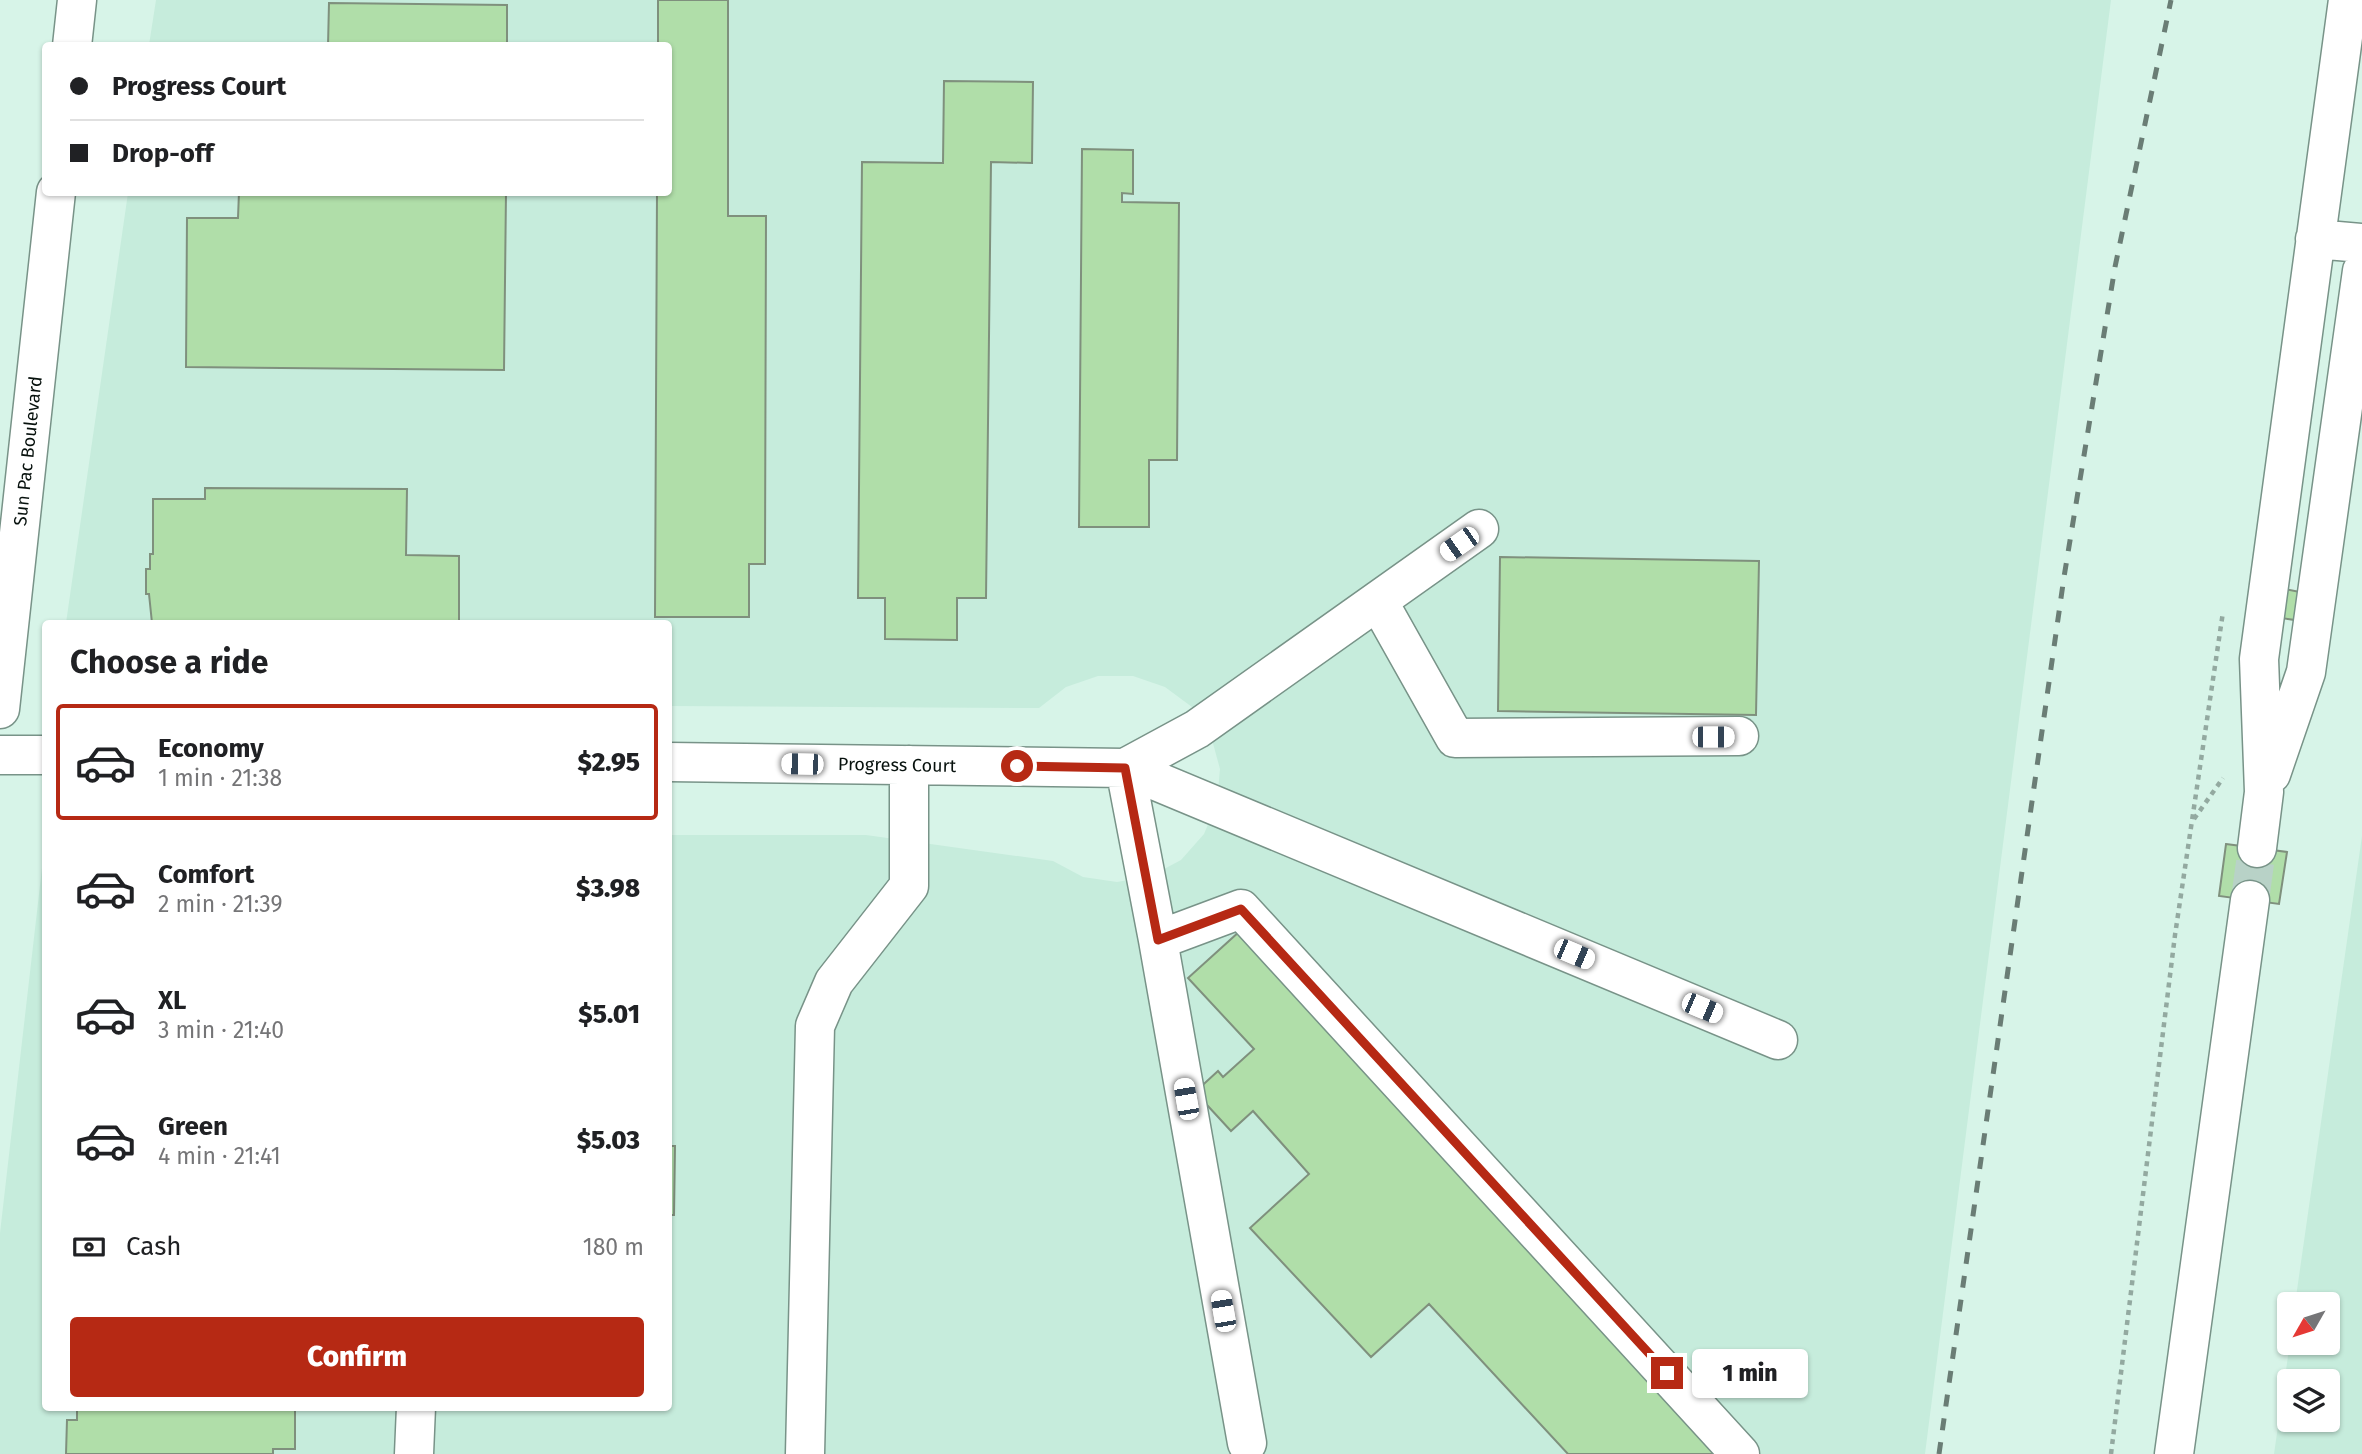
<!DOCTYPE html>
<meta charset="utf-8">
<style>
:root{--surface:#fff;--page:#f6f6f6;--text:#202124;--muted:#757577;--line:#e0e0e0;--accent:#b62914}
body{margin:0;font-family:"Fira Sans",sans-serif;background:var(--page);color:var(--text);height:100vh;display:flex;flex-direction:column;font-size:26px;white-space:nowrap}
*{box-sizing:border-box;margin:0}
p{font-size:23px;color:var(--muted)}
.icon{flex:none;width:38px;height:38px;fill:none;stroke:currentColor;stroke-width:2;stroke-linecap:round;stroke-linejoin:round}
.map{position:relative;flex:1;overflow:hidden}
.side{position:absolute;left:42px;top:620px;width:630px;height:791px;display:flex;flex-direction:column;background:var(--surface);border-radius:7px;box-shadow:0 2px 5px #0004}
.side>*{flex:none}
.hud{position:absolute;left:42px;top:42px;width:630px;height:154px;border-radius:7px;box-shadow:0 2px 5px #0004;display:grid;align-content:center;height:154px;padding:0 28px;background:var(--surface)}
.needle{width:46px;rotate:231deg}
.fabs{position:absolute;left:2277px;top:1292px;display:grid;gap:14px}
.fabs a{display:grid;place-items:center;width:63px;height:63px;border-radius:7px;background:var(--surface);box-shadow:0 2px 5px #0004;font-size:35px}
.end{position:absolute;width:32px;height:32px;margin:-16px;border:9px solid #b62914;background:#fff;box-shadow:0 0 0 4px #fff}
.from{border-radius:50%}
.bubble{position:absolute;height:49px;border-radius:7px;background:var(--surface);box-shadow:0 2px 5px #0004;font-size:23px;font-weight:800;line-height:49px;text-align:center}
.car{position:absolute;width:21px;height:42px;margin:-21px -10px;border-radius:9px;box-shadow:0 0 5px 2px #0007;background:linear-gradient(#fff 24%,#345 0 40%,#fff 0 76%,#345 0 86%,#fff 0)}
.hud b{display:flex;align-items:center;gap:24px;height:66px;font-size:26px}
.hud b+b{border-top:2px solid var(--line)}
.hud i{width:18px;height:18px;background:var(--text)}
ul{padding:0;list-style:none}
li{display:flex;align-items:center;gap:21px;height:116px;margin:0 14px 10px;padding:0 14px;border:4px solid transparent;border-radius:7px}
li div{flex:1}
li b{display:block;font-size:26px}
li em{font-style:normal;font-weight:800}
li.active{border-color:var(--accent)}
li>.icon{width:63px;height:63px;stroke-width:1.5}
h2{padding:0 28px;font-size:32px;line-height:84px}
.pay{display:flex;align-items:center;gap:18px;height:77px;padding:0 28px;font-size:26px}
.pay p{margin-inline-start:auto}
.cta{display:flex;gap:14px;margin-top:auto;padding:14px 28px}
.cta a{flex:1;height:80px;border-radius:7px;background:var(--accent);color:#fff;font-size:28px;font-weight:800;line-height:80px;text-align:center}
.map>svg:first-child{display:block}
.built{fill:#c6ecdc;fill-rule:evenodd}
.building{fill:#b0dea9;stroke:#7f907d;stroke-width:2}
.lines{fill:none;stroke-linecap:round;stroke-linejoin:round}
.minor-tunnel{stroke:#b8d2c7;stroke-width:38;stroke-dasharray:38 19;stroke-linecap:butt}
.minor-casing{stroke:#789388;stroke-width:41}
.path{stroke:#93a9a0;stroke-width:4.5;stroke-dasharray:5 5;stroke-linecap:butt}
.minor{stroke:#fff;stroke-width:38}
.rail{stroke:#6a7d75;stroke-width:5;stroke-dasharray:12 12;stroke-linecap:butt}
.route{stroke:#b62914;stroke-width:9}
.labels{text-anchor:middle;dominant-baseline:central;stroke-width:5;stroke-linejoin:round;paint-order:stroke}
.street-label{font-size:18px;fill:#07110d;stroke:#fff}
</style>
<div class="map">
<svg width="2362" height="1454" viewBox="0 0 2362 1454">
<rect width="100%" height="100%" fill="#d7f4e8"/>
<path class="built" d="M156,0H2111L1925,1454H0V1233L45,842L46,1407H668L669,835H866L1053,861L1083,877L1117,882L1151,876L1181,860L1204,834L1217,803L1220,769L1211,736L1192,707L1165,687L1133,676H1098L1066,687L1039,708L669,706L668,623H66L128,193L668,192V46L149,45Z
M2362,836V1454H2274L2290,1342H2328V1304H2295ZM2289,1381H2328V1419H2289Z"/>
<path class="building" d="M658,0H728V216H766L765,564H749V617H655L657,192H668V46H658Z
M329,3L507,5V46H328Z
M944,81L1033,82L1032,163L991,162L986,598H957V640L885,639V598H858L862,162L943,163Z
M1082,149L1133,150V194L1122,193V202L1179,203L1177,460H1149V527H1079Z
M239,192H506L504,370L186,367L187,218H238Z
M205,488L407,489L406,555L459,556V623H152L149,594H146V569H150V554H153V499H205Z
M1500,557L1759,561L1756,715L1498,711Z
M2285,589L2300,592L2295,620L2281,618Z
M2226,844L2287,852L2279,904L2219,896Z
M1240,931L1723,1454H1568L1429,1304L1371,1357L1250,1228L1309,1174L1253,1111L1231,1131L1195,1092L1218,1071L1223,1077L1254,1049L1188,978Z
M668,1146H675L674,1215H668Z
M77,1407H295V1449H273V1454H66L67,1420H77Z"/>
<g class="lines">
<path class="minor-tunnel" d="M2250,900L2257,848"/>
<g class="minor-casing">
<path id="minor" d="M72,46L77,0
M2315,239L2362,243
M1378,601L1455,738L1739,736
M0,709L56,192
M0,755H46
M668,762L1125,768L1778,1040
M1125,768L1158,940L1247,1443
M1125,768L1197,729L1479,529
M2271,774L2306,672L2362,271
M2257,848L2264,792L2259,659L2348,0
M1158,940L1241,909L1740,1454
M414,1454L416,1407
M805,1454L815,1026L834,982L909,886V765
M2174,1454L2250,900"/>
</g>
<path class="path" d="M2194,819L2223,778
M2111,1454L2175,935L2223,612"/>
<use href="#minor" class="minor"/>
<path class="rail" d="M1939,1454L2064,577L2115,267L2171,0"/>
</g>
<g class="lines">
<path class="route" d="M1017,766L1125,768L1158,940L1241,909L1667,1373"/>
</g>
<g class="labels">
<g class="street-label">
<text transform="translate(28 451) rotate(-84)">Sun Pac Boulevard</text>
<text transform="translate(897 765) rotate(1)">Progress Court</text>
</g>
</g>
</svg>
<div class="fabs">
<a><svg class="needle" viewBox="-14 -14 28 28"><path d="M0-13l5 13h-10z" fill="#e53935"/><path d="M0 13l5-13h-10z" fill="#757577"/></svg></a>
<a><svg class="icon" aria-label="layers" viewBox="0 0 24 24"><path d="M12 4l9 5-9 5-9-5zM3 14l9 5 9-5"/></svg></a>
</div>
<i class="end from" style="left:1017px;top:766px"></i>
<i class="end" style="left:1667px;top:1373px"></i>
<div class="bubble" style="left:1692px;top:1349px;width:116px">1 min</div>
<i class="car" style="left:1459px;top:544px;rotate:235deg"></i>
<i class="car" style="left:1713px;top:737px;rotate:90deg"></i>
<i class="car" style="left:802px;top:764px;rotate:271deg"></i>
<i class="car" style="left:1574px;top:954px;rotate:113deg"></i>
<i class="car" style="left:1702px;top:1008px;rotate:113deg"></i>
<i class="car" style="left:1186px;top:1099px;rotate:350deg"></i>
<i class="car" style="left:1223px;top:1311px;rotate:350deg"></i>
<div class="hud">
<b><i class="from"></i>Progress Court</b>
<b><i></i>Drop-off</b>
</div>
<section class="side">
<h2>Choose a ride</h2>
<ul>
<li class="active"><svg class="icon" aria-label="car" viewBox="0 0 24 24"><path d="M5 17H2v-5l4-1 3-4h7l3 4 3 1v5h-3M9 17h6M6 11h13"/><circle cx="7" cy="17" r="2"/><circle cx="17" cy="17" r="2"/></svg><div><b>Economy</b><p>1 min · 21:38</p></div><em>$2.95</em></li>
<li><svg class="icon" aria-label="car" viewBox="0 0 24 24"><path d="M5 17H2v-5l4-1 3-4h7l3 4 3 1v5h-3M9 17h6M6 11h13"/><circle cx="7" cy="17" r="2"/><circle cx="17" cy="17" r="2"/></svg><div><b>Comfort</b><p>2 min · 21:39</p></div><em>$3.98</em></li>
<li><svg class="icon" aria-label="car" viewBox="0 0 24 24"><path d="M5 17H2v-5l4-1 3-4h7l3 4 3 1v5h-3M9 17h6M6 11h13"/><circle cx="7" cy="17" r="2"/><circle cx="17" cy="17" r="2"/></svg><div><b>XL</b><p>3 min · 21:40</p></div><em>$5.01</em></li>
<li><svg class="icon" aria-label="car" viewBox="0 0 24 24"><path d="M5 17H2v-5l4-1 3-4h7l3 4 3 1v5h-3M9 17h6M6 11h13"/><circle cx="7" cy="17" r="2"/><circle cx="17" cy="17" r="2"/></svg><div><b>Green</b><p>4 min · 21:41</p></div><em>$5.03</em></li>
</ul>
<div class="pay"><svg class="icon" aria-label="cash" viewBox="0 0 24 24"><path d="M3 7h18v10H3z"/><circle cx="12" cy="12" r="2"/></svg>Cash<p>180 m</p></div>
<div class="cta"><a>Confirm</a></div>
</section>
</div>
